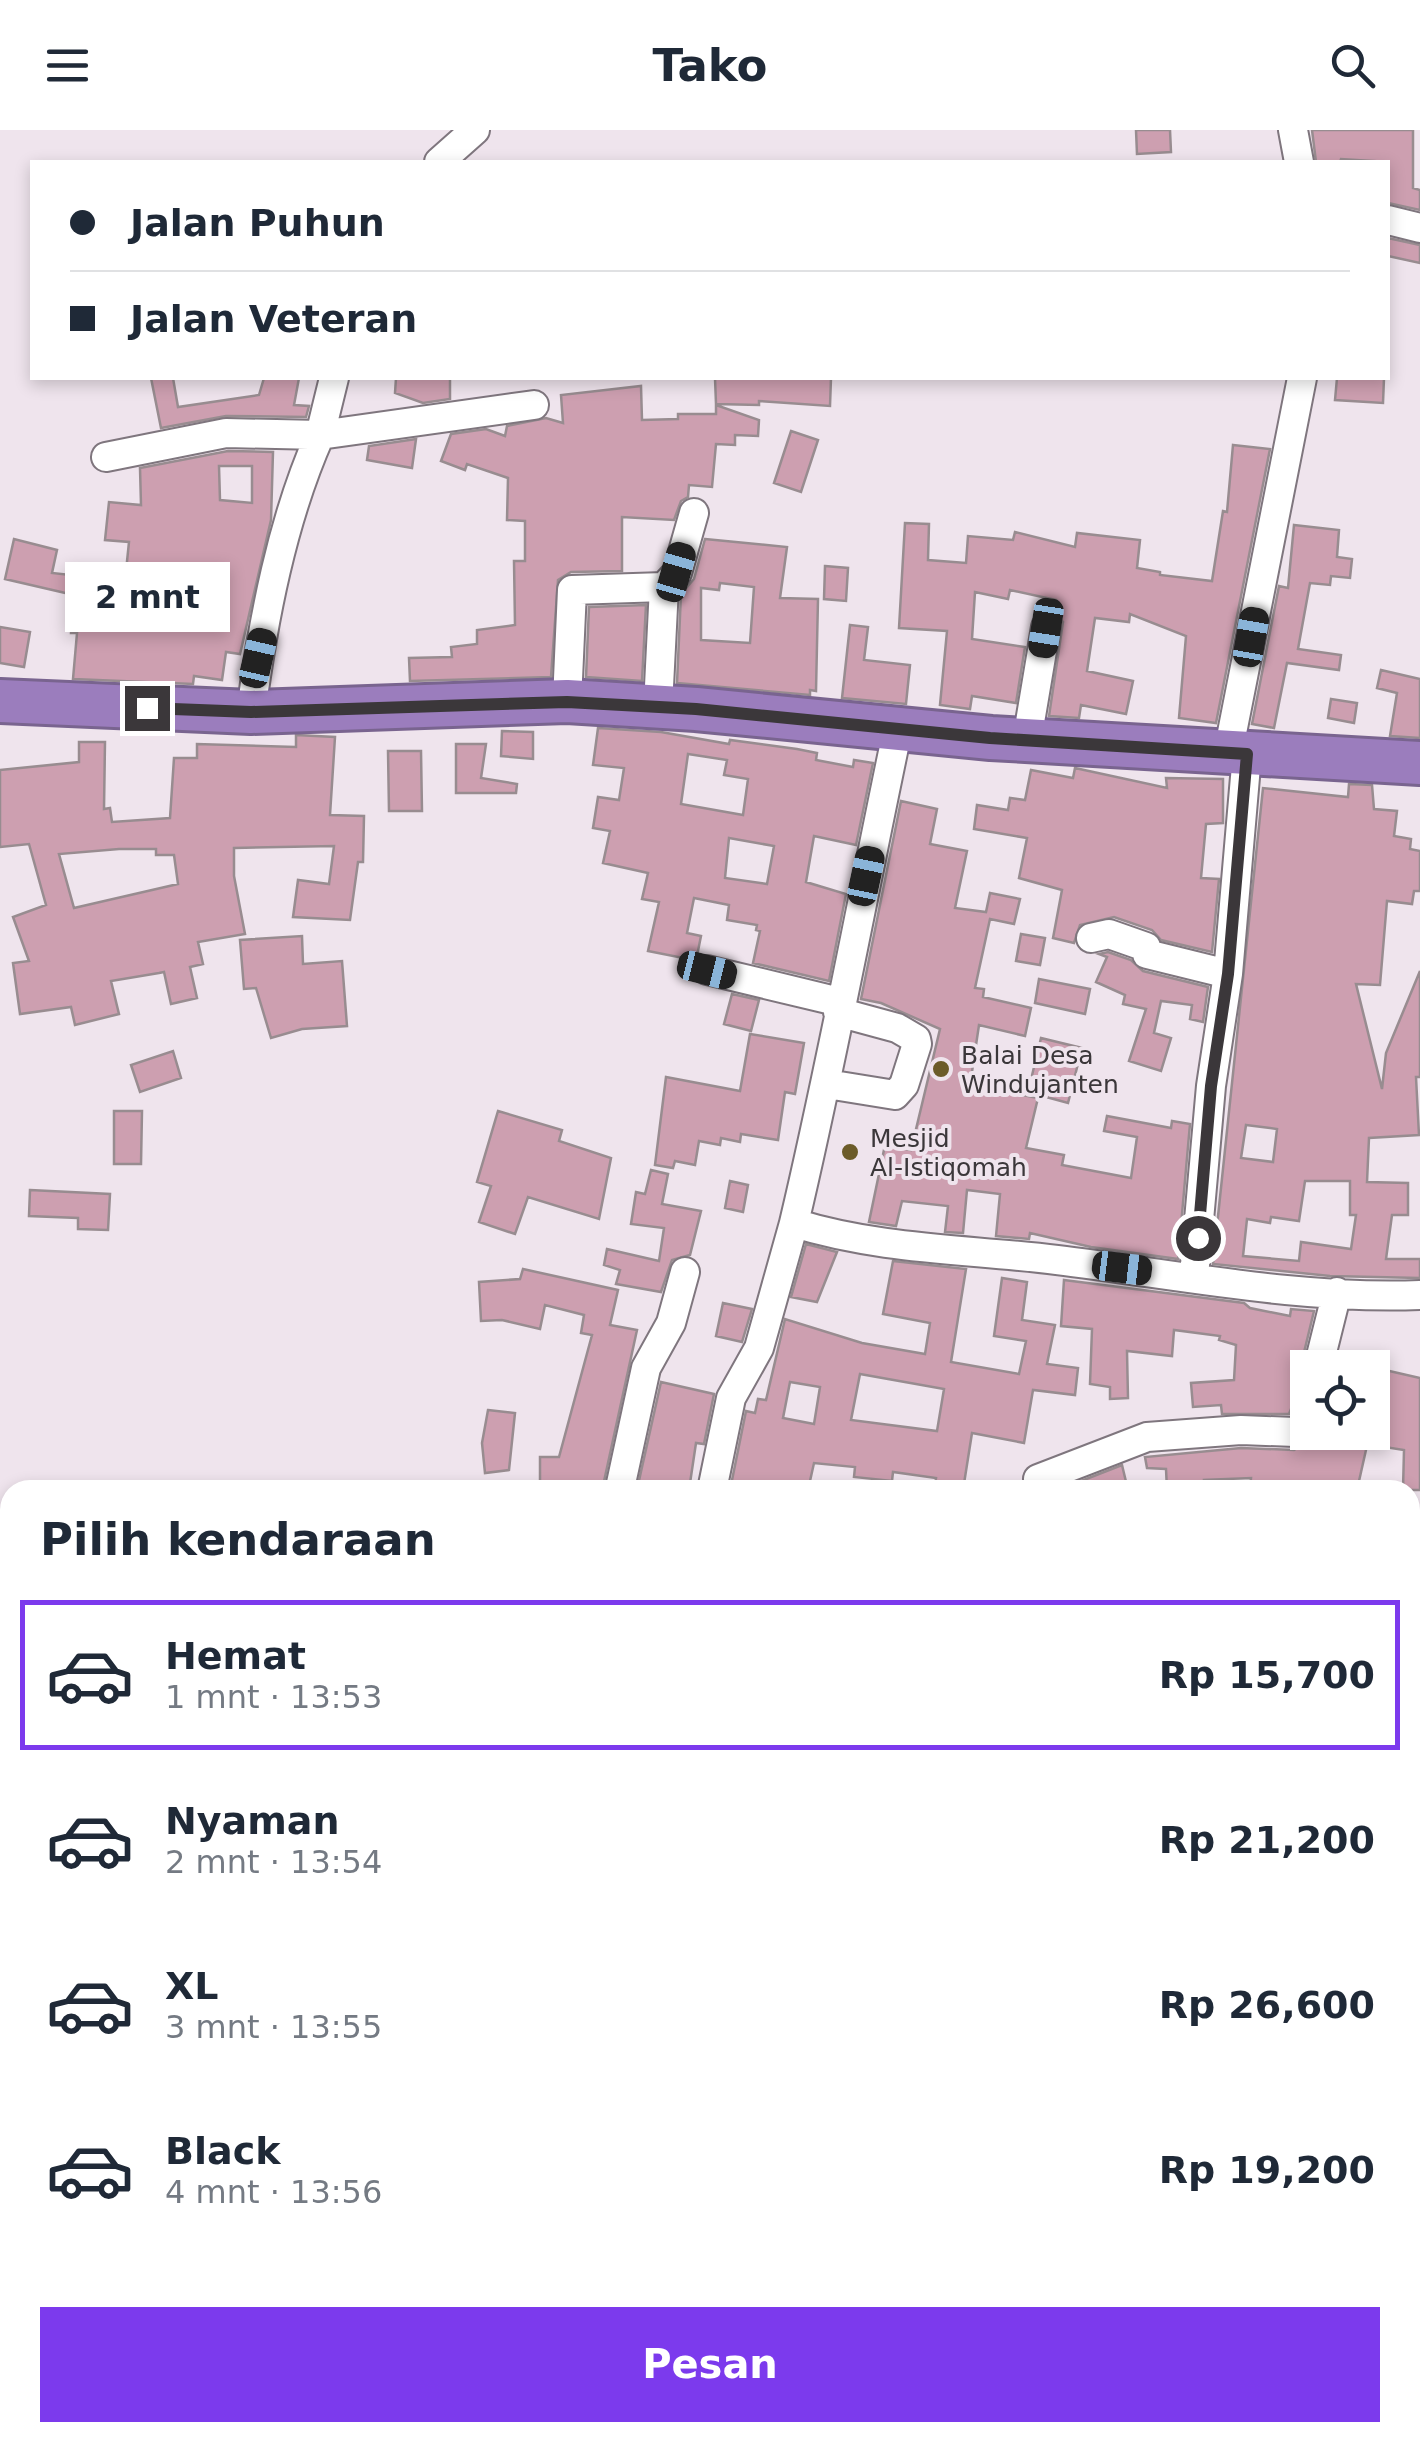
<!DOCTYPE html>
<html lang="id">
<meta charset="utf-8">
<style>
:root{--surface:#fff;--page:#f6f6f7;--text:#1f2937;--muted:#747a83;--line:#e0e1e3;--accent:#7c3aed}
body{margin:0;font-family:"DejaVu Sans",sans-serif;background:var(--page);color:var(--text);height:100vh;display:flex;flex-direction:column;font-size:38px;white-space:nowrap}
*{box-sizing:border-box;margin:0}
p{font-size:32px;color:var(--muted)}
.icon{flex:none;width:55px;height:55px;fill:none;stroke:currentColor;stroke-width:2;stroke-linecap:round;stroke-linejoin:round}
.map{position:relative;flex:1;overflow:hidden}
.sheet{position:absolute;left:0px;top:1350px;width:1420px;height:962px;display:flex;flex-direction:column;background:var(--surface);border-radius:30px 30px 0 0;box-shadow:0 5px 15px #0003}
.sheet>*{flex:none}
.banner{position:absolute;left:30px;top:30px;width:1360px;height:220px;border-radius:0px;box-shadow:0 5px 15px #0003;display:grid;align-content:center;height:220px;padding:0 40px;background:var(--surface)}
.tools{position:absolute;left:1290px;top:1220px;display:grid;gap:20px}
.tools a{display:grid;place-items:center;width:100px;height:100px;border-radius:0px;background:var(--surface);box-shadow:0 5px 15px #0003;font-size:50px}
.end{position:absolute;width:45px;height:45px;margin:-22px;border:12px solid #3b373a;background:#fff;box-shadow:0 0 0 5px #fff}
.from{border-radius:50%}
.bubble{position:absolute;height:70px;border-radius:0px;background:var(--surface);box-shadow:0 5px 15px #0003;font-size:32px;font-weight:700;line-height:70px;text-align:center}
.car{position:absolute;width:30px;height:60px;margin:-30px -15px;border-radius:12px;box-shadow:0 0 8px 2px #0007;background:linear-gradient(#222 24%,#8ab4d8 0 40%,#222 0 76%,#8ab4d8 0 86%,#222 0)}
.banner b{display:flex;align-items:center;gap:35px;height:95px;font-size:38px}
.banner b+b{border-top:2px solid var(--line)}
.banner i{width:25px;height:25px;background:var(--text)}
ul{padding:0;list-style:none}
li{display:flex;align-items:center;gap:30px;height:150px;margin:0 20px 15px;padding:0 20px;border:5px solid transparent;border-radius:0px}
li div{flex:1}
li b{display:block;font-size:38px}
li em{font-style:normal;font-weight:700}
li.selected{border-color:var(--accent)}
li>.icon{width:90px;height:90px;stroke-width:1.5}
h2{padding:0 40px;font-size:45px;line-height:120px}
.action{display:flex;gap:20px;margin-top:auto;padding:20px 40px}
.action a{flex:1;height:115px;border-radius:0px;background:var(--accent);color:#fff;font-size:40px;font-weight:700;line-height:115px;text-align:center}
header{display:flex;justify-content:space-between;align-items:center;height:130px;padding:0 40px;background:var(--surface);font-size:45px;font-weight:700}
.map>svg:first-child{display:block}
.building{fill:#cd9fb0;stroke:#988c90;stroke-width:2.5;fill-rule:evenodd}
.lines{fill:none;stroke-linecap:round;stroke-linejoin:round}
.minor-casing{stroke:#7f767e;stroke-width:32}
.highway-casing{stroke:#79648f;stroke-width:48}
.minor{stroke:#fff;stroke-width:28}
.highway{stroke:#9b7dbd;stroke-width:42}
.route{stroke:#3b373a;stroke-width:12}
.poi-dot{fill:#6c5b29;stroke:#efe4ed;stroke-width:4}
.labels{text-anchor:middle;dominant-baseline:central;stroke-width:8;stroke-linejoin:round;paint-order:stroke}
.poi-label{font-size:25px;fill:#3b373a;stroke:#efe4ed;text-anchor:start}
</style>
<header><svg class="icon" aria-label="menu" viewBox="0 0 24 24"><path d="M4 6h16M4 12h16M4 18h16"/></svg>Tako<svg class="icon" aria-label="search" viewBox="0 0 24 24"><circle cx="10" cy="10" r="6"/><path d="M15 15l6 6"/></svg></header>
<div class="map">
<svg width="1420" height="2311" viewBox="0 0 1420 2311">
<rect width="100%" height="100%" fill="#efe4ed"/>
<path class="building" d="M1136,0H1170L1171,22L1137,24Z
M1312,0H1413V58L1420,60V80L1388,73V32L1341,29L1340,32H1316Z
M1388,108L1420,115V133L1388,126Z
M151,248H173L178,277L259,265L264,248H299L294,275L309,276L306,287L226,286L161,298Z
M396,248H450V269L423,273L395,263Z
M715,248H831L830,276L759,271V275L716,274Z
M1337,248H1384L1383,273L1335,270Z
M641,256L642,290L678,289V284H716V275L759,290L758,306L735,305V315L716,314L712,357L689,355L688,367L681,371L674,390L622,387V441L571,442L558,450L551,547L410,551L409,528L452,527L451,517L477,514V500L515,495L514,431H525V391L507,390L508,348L467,334L465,340L441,331L451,304L486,299L505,306L507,296L546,288L563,293L561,265Z
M791,301L818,310L801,362L774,353Z
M416,309L412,338L367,330L369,316Z
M1233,315L1270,319L1216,593L1179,588L1186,506L1130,484L1129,492L1095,488L1087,541L1133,551L1126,584L1081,575L1079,588L1049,586L1063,492L1054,482L1056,470L1010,460L1008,469L975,462L972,509L1025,517L1016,573L972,566L970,579L940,575L947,501L899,498L905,393L929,394L928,430L966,433L968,406L1013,410L1015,402L1075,417L1077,403L1140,410L1137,438L1160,442V445L1212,451L1223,381L1227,382Z
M228,321L273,322L271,390L240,524L226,522L222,550L194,546L193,554L73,549L77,503H71L74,465L5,449L14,409L57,420L52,443L125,451L129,412L105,410L109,372L141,375L140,338ZM219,336H252V373L220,370Z
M1294,395L1339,400L1337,427L1352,429L1350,448L1331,446L1330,455L1310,453L1298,519L1341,525L1339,540L1287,533L1274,598L1252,594L1279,456L1288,458Z
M705,409L787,417L780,468L818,469L816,561L810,560V565L677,553L681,464L694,449ZM720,453L754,457L750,513L701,510V458L719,460Z
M825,436L848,438L846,471L824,469Z
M646,475L642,551L586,547L589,477Z
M850,495L868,497L864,530L910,535L906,574L842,568Z
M0,497L30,502L24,537L0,533Z
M1381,540L1420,549V608L1390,606L1397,563L1377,558Z
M1331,569L1357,573L1354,593L1328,588Z
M598,598L661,602L729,614L730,610L797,619L817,623L816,630L853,637L854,630L873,633L856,715L814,706L806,752L846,764L829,851L753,833L760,801L756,800L757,795L727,790L729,775L694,768L687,803L701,806L697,826L693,830L648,821L659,772L642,769L648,743L603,733L610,701L593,698L598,667L619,670L624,638L593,635ZM688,624L727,630L724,645L748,649L743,685L681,674ZM729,708L774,716L767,754L725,748Z
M502,601L533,602V629L501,626Z
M296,605L335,607L330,685L364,686L363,732H358L350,790L293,787L298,750L329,754L334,716L234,718V746L245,804L198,812L203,834L190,837L197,868L171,874L164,842L159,843L111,851L119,884L75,895L71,877L20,884L13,833L29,831L13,787L46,775L29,714L0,717V640L79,632V612H105L104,679L110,678L112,692L170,688L174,628H197V614L296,617ZM119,719H156V725H174L178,754L74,778L59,724Z
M456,614H486L481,648L517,654L516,663H456Z
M388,621H421L422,681H389Z
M1075,638L1167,658L1166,648L1223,649V693L1206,694L1201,748L1219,749L1212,822L1161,810L1152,800L1114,787L1080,795L1074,813L1053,808L1062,760L1019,748L1027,708L974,699L977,675L1008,680L1010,668L1025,670L1031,640L1073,648Z
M1349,654L1372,655L1374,679L1397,681L1394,706L1411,709L1410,719L1420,721V761H1414L1412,774L1387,771L1380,855L1356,854L1382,959L1386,923L1420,841V947H1416L1419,1005L1369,1008L1367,1052L1408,1053V1085H1392L1386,1129H1420V1148L1330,1146L1213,1134L1263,658L1348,667ZM1246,995L1277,999L1273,1032L1241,1028ZM1305,1051H1350V1085H1356L1351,1119L1301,1112L1299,1131L1243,1126L1247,1089L1270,1093L1271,1087L1299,1091Z
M901,671L937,679L930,714L967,721L955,778L986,782L990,763L1020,769L1014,794L990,789L975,858L984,859L983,867L1031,878L1025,906L979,895L970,955L1038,968L1026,1018L1064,1025L1062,1035L1131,1048L1137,1007L1104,1001L1107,986L1171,998L1172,991L1190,994L1178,1129L1091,1117L1030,1103L1029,1109L996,1106L1000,1064L967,1060L963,1103L945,1102L948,1076L902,1071L896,1096L869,1092L885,1015L911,1020L940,899L881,873L861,869Z
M1021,804L1045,808L1040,835L1016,831Z
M302,806L303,834L342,831L347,896L302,899L271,908L256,858L244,859L240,810Z
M1108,822L1131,830L1143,841L1208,857L1203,892L1190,889L1192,875L1161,871L1154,903L1171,908L1161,941L1129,931L1146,879L1123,874L1125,865L1096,852L1107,827L1099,824Z
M1039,849L1090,859L1085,884L1035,873Z
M732,864L759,870L751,901L724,894Z
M750,904L804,913L795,964L785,962L778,1010L741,1004L740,1012L721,1008L720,1015L699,1011L695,1035L675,1031L673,1038L655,1035L666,947L740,961Z
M1041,908L1082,918L1068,973L1028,962Z
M173,921L181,948L140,962L131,935Z
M114,981H142L141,1034H114Z
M498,981L562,1000L559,1011L611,1028L599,1089L528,1067L515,1104L479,1092L491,1056L477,1052Z
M651,1040L668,1044L662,1074L701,1081L690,1125L672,1130L661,1162L616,1154L620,1140L604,1135L607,1119L659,1131L664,1098L631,1094L636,1062L645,1064Z
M730,1051L748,1055L743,1082L725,1078Z
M30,1060L110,1064L108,1100L78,1099V1088L29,1086Z
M806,1114L837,1122L817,1172L791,1167Z
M893,1131L966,1139L951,1232L1019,1244L1026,1211L994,1206L1002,1148L1027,1152L1022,1190L1055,1195L1047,1234L1078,1238L1075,1265L1033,1260L1024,1313L972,1303L963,1360L935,1355L936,1348L893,1342L892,1351L854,1347L855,1337L814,1333L808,1360H730L746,1281L755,1283L758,1269L766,1270L785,1189L862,1213L925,1224L930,1193L883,1184ZM860,1244L944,1259L937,1301L851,1290ZM790,1252L820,1257L814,1294L783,1288Z
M523,1139L618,1160L610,1195L637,1200L603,1356L577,1352V1360H540V1327H559L592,1205L581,1203L584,1185L545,1175L540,1199L502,1190L481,1191L479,1152L520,1149Z
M1064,1150L1244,1173L1250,1178L1290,1186L1291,1179L1314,1181L1301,1235L1308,1252L1306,1263L1295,1269L1289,1284H1222L1221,1275L1193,1277L1191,1253L1234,1250L1236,1215L1219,1210L1220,1206L1174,1200L1172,1226L1127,1221L1128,1268L1110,1269V1257L1090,1254L1092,1199L1061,1196Z
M723,1173L752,1179L742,1212L716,1206Z
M1372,1237L1420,1248V1360H1403L1404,1320L1372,1315Z
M661,1252L714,1264L704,1314L696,1313L689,1360L638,1355Z
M488,1280L515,1283L509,1340L485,1343L482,1313Z
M1346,1302H1370L1357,1360H1250L1251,1348L1204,1350L1205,1360H1167L1166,1339L1147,1338L1145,1327L1241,1318L1294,1320L1318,1305L1345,1310Z
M1122,1335L1128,1360H1083L1081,1351Z"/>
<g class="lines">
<g class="minor-casing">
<path id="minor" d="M1293,0L1299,32
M439,32L475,0
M1388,90L1420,98
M106,327L226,303L320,305L334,248
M567,571L572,460L664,457
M658,576L664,457L677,443L694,383
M251,582C263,490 282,390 320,305L534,275
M898,598C863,763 833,929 794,1093C881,1120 968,1119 1057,1130C1174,1144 1302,1170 1420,1165
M1027,610L1046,497
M1228,623L1302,248
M1091,808L1109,804L1146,817L1147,824L1228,844
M707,840L840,872
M827,954L895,965L904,955L917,914L916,909L897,898L838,882
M1194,1146L1211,956L1228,844L1247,624
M1318,1238L1337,1162
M1038,1349L1147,1307L1241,1300L1295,1302L1304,1296L1308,1280
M620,1358L646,1238L671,1193L685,1142
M712,1360L731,1268L759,1218L794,1093"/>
</g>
<g class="highway-casing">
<path id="highway" d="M0,571L251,582L567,571L696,579L991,608L1420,633"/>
</g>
<use href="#minor" class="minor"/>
<use href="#highway" class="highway"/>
</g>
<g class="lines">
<path class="route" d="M147,578L251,582L567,572L696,579L990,608L1247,624L1228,844L1211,956L1198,1108"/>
</g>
<g class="poi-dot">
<circle cx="941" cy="939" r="10"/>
<circle cx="850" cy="1022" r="10"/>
</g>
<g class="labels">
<g class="poi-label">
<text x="961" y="925">Balai Desa<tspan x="961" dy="29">Windujanten</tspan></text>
<text x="870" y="1008">Mesjid<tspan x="870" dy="29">Al-Istiqomah</tspan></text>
</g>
</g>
</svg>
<div class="tools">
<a><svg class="icon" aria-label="locate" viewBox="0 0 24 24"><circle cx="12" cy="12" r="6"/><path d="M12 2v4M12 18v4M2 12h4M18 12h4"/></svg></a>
</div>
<i class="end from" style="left:1198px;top:1108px"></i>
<i class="end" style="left:147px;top:578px"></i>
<div class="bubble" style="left:65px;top:432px;width:165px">2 mnt</div>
<i class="car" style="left:676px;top:442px;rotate:16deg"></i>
<i class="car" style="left:1046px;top:498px;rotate:189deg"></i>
<i class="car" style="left:1251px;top:507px;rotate:10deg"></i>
<i class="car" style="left:258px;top:528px;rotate:13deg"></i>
<i class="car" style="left:866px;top:746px;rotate:12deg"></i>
<i class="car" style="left:707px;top:840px;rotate:104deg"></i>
<i class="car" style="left:1122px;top:1138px;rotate:97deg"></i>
<div class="banner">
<b><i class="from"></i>Jalan Puhun</b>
<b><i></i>Jalan Veteran</b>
</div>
<section class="sheet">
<h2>Pilih kendaraan</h2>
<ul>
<li class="selected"><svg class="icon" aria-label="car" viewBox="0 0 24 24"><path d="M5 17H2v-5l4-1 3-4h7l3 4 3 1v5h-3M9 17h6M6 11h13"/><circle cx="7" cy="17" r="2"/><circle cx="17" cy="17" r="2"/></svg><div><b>Hemat</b><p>1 mnt · 13:53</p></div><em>Rp 15,700</em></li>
<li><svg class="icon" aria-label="car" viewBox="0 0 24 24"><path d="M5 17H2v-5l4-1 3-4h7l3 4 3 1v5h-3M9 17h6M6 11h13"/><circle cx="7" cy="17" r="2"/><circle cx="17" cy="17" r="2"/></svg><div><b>Nyaman</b><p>2 mnt · 13:54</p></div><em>Rp 21,200</em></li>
<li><svg class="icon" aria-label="car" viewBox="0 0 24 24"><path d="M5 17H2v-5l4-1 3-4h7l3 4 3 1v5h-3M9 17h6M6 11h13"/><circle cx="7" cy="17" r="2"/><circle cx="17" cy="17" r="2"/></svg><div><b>XL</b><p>3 mnt · 13:55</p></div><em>Rp 26,600</em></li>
<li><svg class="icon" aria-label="car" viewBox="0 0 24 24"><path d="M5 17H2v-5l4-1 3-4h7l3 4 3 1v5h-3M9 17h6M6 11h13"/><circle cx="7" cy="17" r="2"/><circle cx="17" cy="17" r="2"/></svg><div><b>Black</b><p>4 mnt · 13:56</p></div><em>Rp 19,200</em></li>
</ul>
<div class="action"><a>Pesan</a></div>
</section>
</div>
